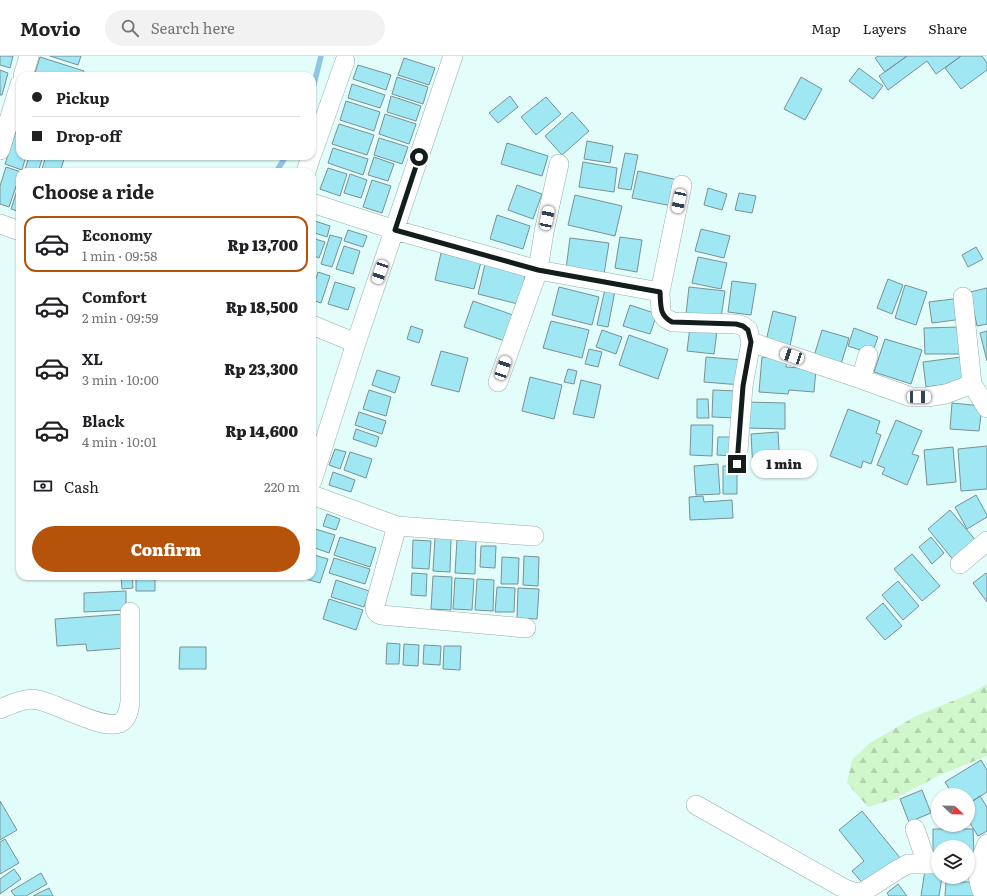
<!DOCTYPE html>
<meta charset="utf-8">
<style>
:root{--surface:#fff;--page:#f2f2f2;--text:#202124;--muted:#757577;--line:#e0e0e0;--accent:#b45309}
body{margin:0;font-family:Literata,serif;background:var(--page);color:var(--text);height:100vh;display:flex;flex-direction:column;font-size:15px;white-space:nowrap}
*{box-sizing:border-box;margin:0}
p{font-size:13px;color:var(--muted)}
.icon{flex:none;width:22px;height:22px;fill:none;stroke:currentColor;stroke-width:2;stroke-linecap:round;stroke-linejoin:round}
.map{position:relative;flex:1;overflow:hidden}
.side{position:absolute;left:16px;top:112px;width:300px;height:412px;display:flex;flex-direction:column;background:var(--surface);border-radius:12px;box-shadow:0 1px 3px #0004}
.side>*{flex:none}
.banner{position:absolute;left:16px;top:16px;width:300px;height:88px;border-radius:12px;box-shadow:0 1px 3px #0004;display:grid;align-content:center;height:88px;padding:0 16px;background:var(--surface)}
.needle{width:26px;rotate:112deg}
.fabs{position:absolute;left:931px;top:732px;display:grid;gap:8px}
.fabs a{display:grid;place-items:center;width:44px;height:44px;border-radius:50%;background:var(--surface);box-shadow:0 1px 3px #0004;font-size:20px}
.end{position:absolute;width:18px;height:18px;margin:-9px;border:5px solid #131d1c;background:#fff;box-shadow:0 0 0 2px #fff}
.from{border-radius:50%}
.bubble{position:absolute;height:28px;border-radius:14px;background:var(--surface);box-shadow:0 1px 3px #0004;font-size:13px;font-weight:800;line-height:28px;text-align:center}
.car{position:absolute;width:12px;height:24px;margin:-12px -6px;border-radius:5px;box-shadow:0 0 3px 1px #0007;background:linear-gradient(#fff 24%,#345 0 40%,#fff 0 76%,#345 0 86%,#fff 0)}
.banner b{display:flex;align-items:center;gap:14px;height:38px;font-size:15px}
.banner b+b{border-top:1px solid var(--line)}
.banner i{width:10px;height:10px;background:var(--text)}
ul{padding:0;list-style:none}
li{display:flex;align-items:center;gap:12px;height:56px;margin:0 8px 6px;padding:0 8px;border:2px solid transparent;border-radius:12px}
li div{flex:1}
li b{display:block;font-size:15px}
li em{font-style:normal;font-weight:800}
li.current{border-color:var(--accent)}
li>.icon{width:36px;height:36px;stroke-width:1.5}
h2{padding:0 16px;font-size:18px;line-height:48px}
.pay{display:flex;align-items:center;gap:10px;height:44px;padding:0 16px;font-size:15px}
.pay p{margin-inline-start:auto}
.cta{display:flex;gap:8px;margin-top:auto;padding:8px 16px}
.cta a{flex:1;height:46px;border-radius:24px;background:var(--accent);color:#fff;font-size:16px;font-weight:800;line-height:46px;text-align:center}
header{display:flex;align-items:center;gap:24px;box-sizing:border-box;height:56px;padding:0 20px;background:var(--surface);border-bottom:1px solid var(--line)}
header strong{font-size:19px}
nav{display:flex;gap:22px;margin-inline-start:auto;font-size:14px}
.search{width:280px;height:36px;background:var(--page);display:flex;align-items:center;gap:10px;box-sizing:border-box;padding:0 14px;border-radius:22px;color:var(--muted);font-size:15px}
.map>svg:first-child{display:block}
.forest{fill:url(#forest-firs)}
.lines{fill:none;stroke-linecap:round;stroke-linejoin:round}
.stream{stroke:#8ec6e4;stroke-width:5.5}
.building{fill:#a0e7f4;stroke:#799195}
.street-casing{stroke:#94adaa;stroke-width:20}
.street{stroke:#fff;stroke-width:19}
.route{stroke:#131d1c;stroke-width:5}
</style>
<header>
<strong>Movio</strong>
<div class="search"><svg class="icon" aria-label="search" viewBox="0 0 24 24"><circle cx="10" cy="10" r="6"/><path d="M15 15l6 6"/></svg>Search here</div>
<nav><a>Map</a><a>Layers</a><a>Share</a></nav>
</header>
<div class="map">
<svg width="987" height="840" viewBox="0 0 987 840">
<defs>
<pattern id="forest-firs" width="22" height="20" patternUnits="userSpaceOnUse"><rect width="22" height="20" fill="#d0f6cb"/><path d="M5 1l3.5 6h-7zM16 11l3.5 6h-7z" fill="#b2d2ae"/></pattern>
</defs>
<rect width="100%" height="100%" fill="#e3fdfa"/>
<path class="forest" d="M987,628V700L942,718L894,743L868,751L847,727L852,704L870,687L916,660L972,637Z"/>
<g class="lines">
<path class="stream" d="M312,36L321,0
M276,116L286,100"/>
</g>
<path class="building" d="M0,0H13L10,12L0,9Z
M50,0H81L78,9Z
M878,0H907L885,16L875,2Z
M907,0H961L936,18L927,5L888,34L879,20Z
M961,0H982L987,7V14L961,33L945,12Z
M40,1L84,15L82,20H44L35,17Z
M404,2L435,12L429,29L398,19Z
M358,9L391,19L386,34L353,23Z
M859,12L883,30L873,43L849,25Z
M0,14L8,17L2,39H0Z
M397,21L428,31L423,48L392,38Z
M801,21L822,33L805,64L784,53Z
M352,28L385,39L380,52L348,42Z
M391,40L421,50L416,65L387,56Z
M510,40L518,51L498,67L489,57Z
M546,41L561,58L536,79L521,61Z
M346,45L380,56L374,75L340,64Z
M572,56L589,75L562,99L545,80Z
M385,58L416,68L409,88L379,78Z
M339,68L374,79L367,99L332,88Z
M16,75L20,77V100H26L22,114L5,108Z
M379,82L408,91L402,108L374,99Z
M587,85L613,90L610,107L584,103Z
M507,87L548,100L542,120L501,108Z
M333,92L368,103L363,119L328,107Z
M625,97L638,99L631,134L618,132Z
M29,100H43L38,116H30L25,114Z
M46,100H65L60,116H41Z
M374,101L394,108L388,125L368,119Z
M583,106L617,112L614,136L579,131Z
M6,111L21,116L9,151L0,148V130Z
M328,112L347,118L340,140L320,133Z
M638,115L678,124L672,150L632,142Z
M350,118L367,124L361,142L344,137Z
M372,124L391,130L382,157L363,151Z
M20,125V156L11,153Z
M517,129L542,138L533,163L508,154Z
M708,132L727,138L722,154L704,149Z
M739,137L756,140L752,157L735,154Z
M575,139L622,150L615,180L568,169Z
M497,159L530,170L523,193L490,183Z
M312,164L330,170L327,181L312,176Z
M701,173L730,180L724,202L695,195Z
M348,174L367,180L363,191L344,185Z
M330,179L342,182L332,211L321,208Z
M620,181L642,184L637,216L615,212Z
M312,182L325,186L319,202L312,199Z
M570,182L609,187L604,218L566,213Z
M344,190L360,195L353,218L336,213Z
M976,191L983,203L968,211L962,199Z
M441,197L481,206L474,233L435,224Z
M698,201L727,207L721,233L692,227Z
M485,208L526,217L518,248L478,238Z
M318,216L330,220L321,247L312,244V234Z
M888,223L903,229L892,258L877,252Z
M732,225L756,228L751,259L728,256Z
M335,226L355,232L348,254L328,248Z
M905,229L927,236L916,269L895,262Z
M559,231L599,241L592,269L552,259Z
M689,231L725,235L721,262L686,258Z
M987,232V268L977,270L970,236Z
M605,233L615,235L608,271L597,269Z
M961,242L963,263L932,267L929,246Z
M473,245L513,259L505,285L464,271Z
M630,249L657,258L650,278L623,270Z
M773,255L796,261L790,290L766,285Z
M551,265L589,274L582,302L543,292Z
M411,270L423,274L419,287L407,283Z
M690,271L717,275L714,298L687,295Z
M960,271V298H925L924,272Z
M854,272L878,281L872,298L848,290Z
M602,274L622,281L616,298L596,291Z
M822,274L849,282L841,308L814,300Z
M987,275V305L980,277Z
M629,279L668,293L658,323L619,309Z
M885,283L922,294L911,328L874,316Z
M589,293L602,296L598,311L585,308Z
M441,295L468,302L459,336L431,329Z
M706,301L743,304L741,329L704,326Z
M762,301L787,303L786,311L816,313L814,336L789,334L788,338L759,336Z
M961,301L964,326L926,331L923,306Z
M568,313L577,315L574,328L564,326Z
M377,314L400,321L395,337L372,329Z
M530,321L562,329L554,363L522,355Z
M581,324L601,329L594,362L573,358Z
M369,334L391,341L386,360L363,353Z
M713,334L739,335L738,362L712,361Z
M697,343H708L709,362H697Z
M746,346L785,347V373L746,372Z
M952,347L982,350L979,375L950,373Z
M848,353L880,365L876,377L881,379L871,408L863,405L861,412L830,400Z
M359,356L386,365L382,378L355,369Z
M896,364L922,375L912,398L919,400L907,429L882,418L885,412L877,409Z
M691,369H713L712,400L690,399Z
M356,373L379,381L376,391L353,383Z
M778,376L780,412L753,414L751,378Z
M718,381H733L732,400L717,399Z
M987,390V433L961,435L958,393Z
M953,391L956,426L927,429L924,394Z
M335,393L346,396L340,413L329,409Z
M350,396L372,403L366,422L344,414Z
M718,408L720,438L696,439L694,410Z
M723,410H737V438H723Z
M333,416L355,424L351,436L329,429Z
M976,439L987,459V461L967,473L955,451Z
M703,440L704,446L732,444L733,462L690,464L689,441Z
M950,454L978,487L955,506L928,473Z
M327,458L340,463L336,474L323,470Z
M312,472L335,479L329,497L312,491Z
M340,481L376,492L370,511L334,499Z
M931,481L944,497L932,508L919,491Z
M435,482L451,483L450,516L433,515Z
M413,484L431,485L429,513L412,512Z
M457,484H476L475,518L455,517Z
M481,490H496L495,512L480,511Z
M912,498L940,530L922,545L894,513Z
M314,499L328,503L320,527L306,523L307,520H312V505Z
M524,500L539,501L538,530L523,529Z
M502,501L519,502L518,528H501Z
M334,502L370,513L365,528L329,517Z
M412,517L427,518L426,540L411,539Z
M986,517L987,518V546L973,527Z
M121,520H132L133,532L122,533Z
M136,520H155V535H136Z
M433,520L452,521L451,554L431,553Z
M455,522L474,523L472,554L453,553Z
M477,523L494,524L493,555L475,554Z
M336,524L369,535L364,551L331,541Z
M898,525L919,550L903,564L882,539Z
M497,531L515,532L514,556H495Z
M518,532L539,533L537,563L517,562Z
M126,535V554L84,556V537Z
M329,543L363,554L356,574L323,563Z
M883,547L902,570L885,584L866,562Z
M124,558L126,592L87,595L86,588L57,590L55,563Z
M387,587L400,588L399,608H386Z
M404,588L419,589L418,610L403,609Z
M424,589L441,590L440,609L423,608Z
M444,590H461L460,614L443,613Z
M180,591H206V613H179Z
M981,704L987,714V736L968,748V739H953L945,726Z
M922,734L931,757L909,766L900,743Z
M980,740L987,751V775L978,780L968,764V748Z
M0,745L17,774L0,784Z
M862,755L901,803L866,831L852,815L864,805L839,774Z
M933,773H973L974,799L968,800V791H938V800H933Z
M5,783L19,807L0,818V786Z
M14,813L21,823L0,838V823Z
M925,814L938,816V821H942L939,840H921Z
M41,817L47,828L26,840H15L11,835Z
M946,826H975V840H945Z
M898,828L907,840H889L887,837Z
M49,832L53,840H33Z"/>
<g class="lines">
<g class="street-casing">
<path id="street" d="M23,20L29,0
M0,94L20,28
M312,98L345,5
M306,116L311,100
M682,129L660,236L661,256L665,262L673,266L736,268L743,270L748,274L751,286L743,330L737,408
M312,147L395,174L538,214L660,236
M0,168L20,175
M963,241L972,328L987,352
M312,269L356,287
M751,286L861,323
M868,299L861,323L911,341H927L946,338L972,328
M498,326L538,214L544,176L559,108
M312,425L356,287L453,0
M312,439L397,470L534,480
M397,470L375,549C375,555 376,557 381,559L526,572
M960,508L987,485
M0,653C12,648 26,641 38,644C58,648 102,674 120,667C128,663 129,653 130,646V556
M696,749L845,833C853,836 858,838 866,834L897,814L908,808H938
M915,773L927,808
M984,840C974,818 978,809 987,788"/>
</g>
<use href="#street" class="street"/>
</g>
<g class="lines">
<path class="route" d="M419,101L395,174L538,214L660,236C661,250 659,259 672,266L736,268L743,270L748,274L751,286L743,330L737,408"/>
</g>
</svg>
<div class="fabs">
<a><svg class="needle" viewBox="-14 -14 28 28"><path d="M0-13l5 13h-10z" fill="#e53935"/><path d="M0 13l5-13h-10z" fill="#757577"/></svg></a>
<a><svg class="icon" aria-label="layers" viewBox="0 0 24 24"><path d="M12 4l9 5-9 5-9-5zM3 14l9 5 9-5"/></svg></a>
</div>
<i class="end from" style="left:419px;top:101px"></i>
<i class="end" style="left:737px;top:408px"></i>
<div class="bubble" style="left:751px;top:394px;width:66px">1 min</div>
<i class="car" style="left:679px;top:145px;rotate:192deg"></i>
<i class="car" style="left:547px;top:162px;rotate:12deg"></i>
<i class="car" style="left:380px;top:216px;rotate:199deg"></i>
<i class="car" style="left:792px;top:300px;rotate:289deg"></i>
<i class="car" style="left:503px;top:312px;rotate:19deg"></i>
<i class="car" style="left:919px;top:341px;rotate:90deg"></i>
<div class="banner">
<b><i class="from"></i>Pickup</b>
<b><i></i>Drop-off</b>
</div>
<section class="side">
<h2>Choose a ride</h2>
<ul>
<li class="current"><svg class="icon" aria-label="car" viewBox="0 0 24 24"><path d="M5 17H2v-5l4-1 3-4h7l3 4 3 1v5h-3M9 17h6M6 11h13"/><circle cx="7" cy="17" r="2"/><circle cx="17" cy="17" r="2"/></svg><div><b>Economy</b><p>1 min · 09:58</p></div><em>Rp 13,700</em></li>
<li><svg class="icon" aria-label="car" viewBox="0 0 24 24"><path d="M5 17H2v-5l4-1 3-4h7l3 4 3 1v5h-3M9 17h6M6 11h13"/><circle cx="7" cy="17" r="2"/><circle cx="17" cy="17" r="2"/></svg><div><b>Comfort</b><p>2 min · 09:59</p></div><em>Rp 18,500</em></li>
<li><svg class="icon" aria-label="car" viewBox="0 0 24 24"><path d="M5 17H2v-5l4-1 3-4h7l3 4 3 1v5h-3M9 17h6M6 11h13"/><circle cx="7" cy="17" r="2"/><circle cx="17" cy="17" r="2"/></svg><div><b>XL</b><p>3 min · 10:00</p></div><em>Rp 23,300</em></li>
<li><svg class="icon" aria-label="car" viewBox="0 0 24 24"><path d="M5 17H2v-5l4-1 3-4h7l3 4 3 1v5h-3M9 17h6M6 11h13"/><circle cx="7" cy="17" r="2"/><circle cx="17" cy="17" r="2"/></svg><div><b>Black</b><p>4 min · 10:01</p></div><em>Rp 14,600</em></li>
</ul>
<div class="pay"><svg class="icon" aria-label="cash" viewBox="0 0 24 24"><path d="M3 7h18v10H3z"/><circle cx="12" cy="12" r="2"/></svg>Cash<p>220 m</p></div>
<div class="cta"><a>Confirm</a></div>
</section>
</div>
